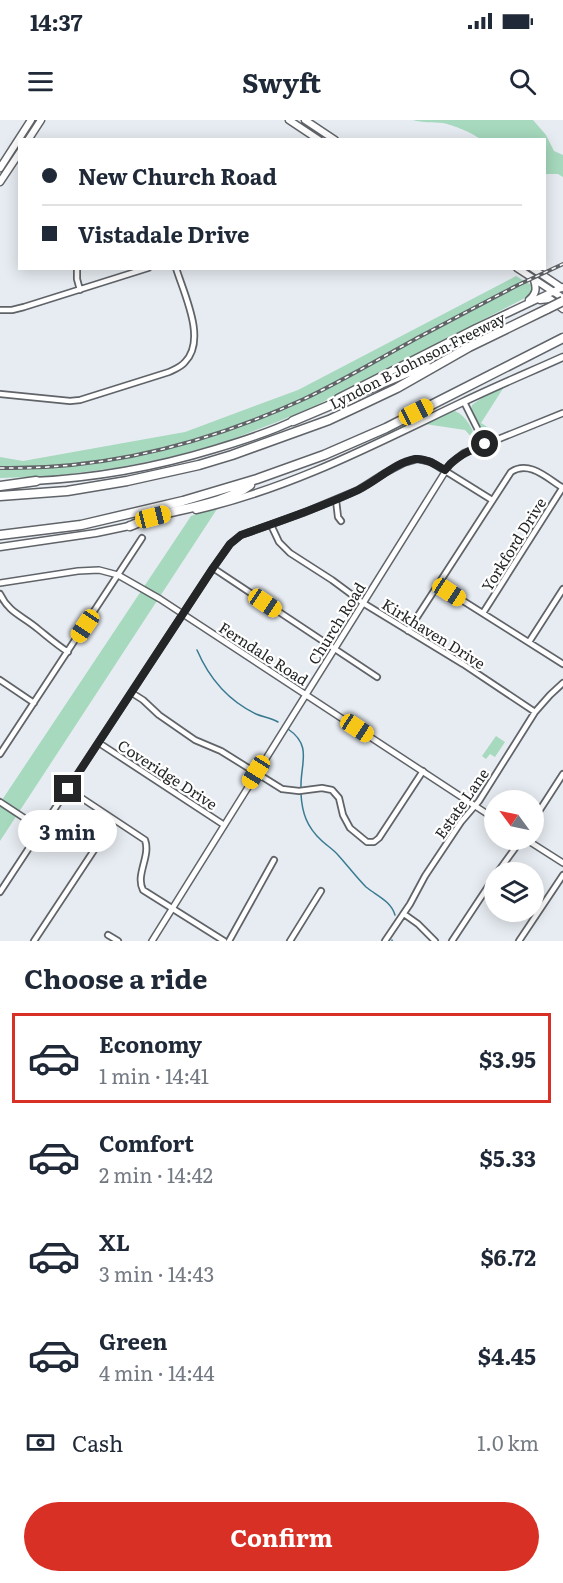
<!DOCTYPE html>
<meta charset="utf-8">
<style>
:root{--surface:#fff;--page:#f2f2f3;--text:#1f2937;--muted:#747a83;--line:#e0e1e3;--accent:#d93025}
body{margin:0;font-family:Literata,serif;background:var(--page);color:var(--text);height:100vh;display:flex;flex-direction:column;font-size:22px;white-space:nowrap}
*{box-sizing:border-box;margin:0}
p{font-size:20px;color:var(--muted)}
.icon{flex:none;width:33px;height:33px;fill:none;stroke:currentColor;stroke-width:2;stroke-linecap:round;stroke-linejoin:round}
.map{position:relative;height:821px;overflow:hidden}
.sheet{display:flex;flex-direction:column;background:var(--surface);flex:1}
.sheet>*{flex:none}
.banner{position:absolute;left:18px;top:18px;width:528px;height:132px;border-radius:0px;box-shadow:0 3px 15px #0003;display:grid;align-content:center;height:132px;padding:0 24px;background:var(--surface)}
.needle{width:39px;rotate:303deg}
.controls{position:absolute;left:484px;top:670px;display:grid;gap:12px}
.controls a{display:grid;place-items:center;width:60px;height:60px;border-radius:50%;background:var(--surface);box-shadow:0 3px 15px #0003;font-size:30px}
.end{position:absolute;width:27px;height:27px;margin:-14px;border:8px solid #232527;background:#fff;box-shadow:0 0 0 3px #fff}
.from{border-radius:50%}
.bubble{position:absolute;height:42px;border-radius:21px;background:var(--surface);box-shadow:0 3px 15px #0003;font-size:20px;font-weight:700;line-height:42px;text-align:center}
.car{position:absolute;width:18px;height:36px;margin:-18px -9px;border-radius:8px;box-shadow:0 0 4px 2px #0007;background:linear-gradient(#f5c518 24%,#345 0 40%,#f5c518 0 76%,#345 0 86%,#f5c518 0)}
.banner b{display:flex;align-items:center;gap:21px;height:57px;font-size:22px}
.banner b+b{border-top:2px solid var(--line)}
.banner i{width:15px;height:15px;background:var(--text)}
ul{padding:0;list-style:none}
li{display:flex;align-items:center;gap:18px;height:90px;margin:0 12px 9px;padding:0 12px;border:3px solid transparent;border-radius:0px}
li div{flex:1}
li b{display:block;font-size:22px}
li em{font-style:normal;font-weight:700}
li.current{border-color:var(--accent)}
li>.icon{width:54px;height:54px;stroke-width:1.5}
h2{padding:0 24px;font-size:27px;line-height:72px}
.pay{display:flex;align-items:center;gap:15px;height:66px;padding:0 24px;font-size:22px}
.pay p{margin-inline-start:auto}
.button{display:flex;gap:12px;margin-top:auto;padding:12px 24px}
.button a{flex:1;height:69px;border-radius:36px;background:var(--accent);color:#fff;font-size:24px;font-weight:700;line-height:69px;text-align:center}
.status{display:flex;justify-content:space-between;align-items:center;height:42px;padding:0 30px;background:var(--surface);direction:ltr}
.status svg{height:16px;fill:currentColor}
header{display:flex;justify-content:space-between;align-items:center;height:78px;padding:0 24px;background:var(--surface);font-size:27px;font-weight:700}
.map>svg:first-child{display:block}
.green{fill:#a6d9bd}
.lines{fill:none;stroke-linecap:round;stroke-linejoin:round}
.stream{stroke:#387a91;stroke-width:1.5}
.minor-casing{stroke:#606469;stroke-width:8}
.tertiary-casing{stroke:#606469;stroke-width:8}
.secondary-casing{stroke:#606469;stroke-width:9}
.motorway-casing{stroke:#606469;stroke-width:11}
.minor{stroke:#fff;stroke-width:4.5}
.tertiary{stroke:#fff;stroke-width:5}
.secondary{stroke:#fff;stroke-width:6}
.motorway{stroke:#fff;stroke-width:8}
.rail-casing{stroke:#606367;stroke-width:4}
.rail{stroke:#fff;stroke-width:1.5;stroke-dasharray:4.5;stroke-linecap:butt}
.motorway-bridge-casing{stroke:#606469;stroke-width:11;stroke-linecap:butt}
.motorway-bridge{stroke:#fff;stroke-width:8}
.route{stroke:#232527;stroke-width:8}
.labels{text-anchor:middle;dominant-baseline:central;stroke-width:4.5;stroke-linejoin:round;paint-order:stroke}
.street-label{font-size:15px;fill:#232527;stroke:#fff}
</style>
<div class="status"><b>14:37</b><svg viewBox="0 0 49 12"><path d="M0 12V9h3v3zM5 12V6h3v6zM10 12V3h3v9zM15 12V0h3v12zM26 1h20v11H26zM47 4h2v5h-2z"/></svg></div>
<header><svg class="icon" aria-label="menu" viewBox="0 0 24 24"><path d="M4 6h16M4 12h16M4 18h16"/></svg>Swyft<svg class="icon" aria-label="search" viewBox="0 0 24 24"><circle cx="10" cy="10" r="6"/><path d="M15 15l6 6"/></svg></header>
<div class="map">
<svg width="563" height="821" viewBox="0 0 563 821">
<rect width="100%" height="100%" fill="#e7ecf2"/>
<path class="green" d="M413,0H533L546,15L554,31L563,35V57L558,54H545L544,20L480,19C473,13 453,5 443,3C433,2 423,3 413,0Z
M516,156L533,166L534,170L529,176L315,286L277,302L225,322L167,338L115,348L54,356L0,358V337L23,341L185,312L298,270Z
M504,267L481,303L497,313L495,315H487L478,306L471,289L472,285L483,277Z
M455,291C467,296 474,311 477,323L465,310L425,304L450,292Z
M219,386L0,721V683L191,396Z
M496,616L505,622L495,637L490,634L486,639L482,636Z"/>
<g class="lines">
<path class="stream" d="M197,530C209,558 229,581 256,594C263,597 271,598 278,602
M288,609C313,626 300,644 301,668
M301,674C302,693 307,707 321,720C326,725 333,729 338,735C348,746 356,757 366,767C377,776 391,781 395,795
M392,820V821"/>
<g class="minor-casing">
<path id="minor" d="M77,148V159L80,170
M0,190H12L24,187L148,148
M0,274L70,281L80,280L169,252C175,249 181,247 185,242C207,220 184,174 176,148
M464,282L485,324
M336,380L338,397L341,401
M271,405L279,422L290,433L332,460L363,483L463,544L535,592
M213,448L377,557
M438,465L563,544
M0,474C9,493 23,496 38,509C48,517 57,525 68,532
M483,493L563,367
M408,511L511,352C529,340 547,358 563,368
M529,522L563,469
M0,560L34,583
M132,573L143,580L159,595L195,620L221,631L282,669L299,671L322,668L332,670L339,678L343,695L350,708L367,722H374L379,718L423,651
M99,623L224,705
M0,634L142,418
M68,669L145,720C151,736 135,755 143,770L224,821
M0,682L41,709
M534,699L563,654
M497,753L521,720
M0,772L213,448L230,424L241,415L303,393L358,370L385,353L404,343L418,339L431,342L492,380
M404,794L418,804L435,821
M108,815L118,821
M34,821L114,700
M229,821L274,740
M290,821L321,771
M385,821L410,784L425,756L461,702L479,681L535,592L550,575L563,563
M452,821L495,756
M519,821L563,755"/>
</g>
<g class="tertiary-casing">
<path id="tertiary" d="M0,463L78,451L99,450L118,455L160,479L495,699
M527,720L563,743
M152,821L450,344L464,333L563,293"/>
</g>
<g class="secondary-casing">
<path id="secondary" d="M289,0L319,20
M305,0L335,20
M28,20L41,0
M0,48L31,0
M0,62L20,32
M517,148L563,178
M532,148L562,168
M529,180C536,174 537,169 534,160
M540,180L550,179L563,189
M338,278L476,208L563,167
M34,361C95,358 156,347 215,329C242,321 271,312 297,299
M196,390C292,368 375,324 463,282C496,266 530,252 563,237
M0,427L96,413L134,405"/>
</g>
<g class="motorway-casing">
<path id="motorway" d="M293,301L411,251L428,248
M0,366L36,361
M0,376L67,371L127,361L199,345L232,335L329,300L359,286L397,268L469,227L547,189
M130,406C138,403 147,398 156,396C185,388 228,382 250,365
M0,415L81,405L183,381L257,359L324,335L386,308L563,218"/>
</g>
<use href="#minor" class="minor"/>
<use href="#tertiary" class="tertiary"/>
<use href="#secondary" class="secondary"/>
<use href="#motorway" class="motorway"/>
<g class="rail-casing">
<path id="rail" d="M0,348C106,350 208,323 304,279C344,260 382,237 421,216C453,199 485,182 518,165C533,158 548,151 563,144"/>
</g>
<use href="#rail" class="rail"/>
<g class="motorway-bridge-casing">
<path id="motorway-bridge" d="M547,189L563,181"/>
</g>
<use href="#motorway-bridge" class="motorway-bridge"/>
</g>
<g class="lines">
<path class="route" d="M68,669L213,448L230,424L241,415C280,401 320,388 358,370C377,361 394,343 415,339C427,338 436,345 445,350C456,336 469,331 485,324"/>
</g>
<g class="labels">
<g class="street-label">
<text transform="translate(417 240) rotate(-27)">Lyndon B Johnson Freeway</text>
<text transform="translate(513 424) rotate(-58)">Yorkford Drive</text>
<text transform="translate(336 503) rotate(-58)">Church Road</text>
<text transform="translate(434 513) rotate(32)">Kirkhaven Drive</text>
<text transform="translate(264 533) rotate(33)">Ferndale Road</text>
<text transform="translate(168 654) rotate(33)">Coveridge Drive</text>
<text transform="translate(461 683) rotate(-55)">Estate Lane</text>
</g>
</g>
</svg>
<div class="controls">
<a><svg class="needle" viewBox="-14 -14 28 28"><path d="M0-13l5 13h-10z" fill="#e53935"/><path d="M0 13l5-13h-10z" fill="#747a83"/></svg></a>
<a><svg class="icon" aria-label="layers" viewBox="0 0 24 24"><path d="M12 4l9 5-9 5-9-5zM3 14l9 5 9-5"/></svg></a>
</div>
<i class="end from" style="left:485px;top:324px"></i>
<i class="end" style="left:68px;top:669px"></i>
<div class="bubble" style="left:18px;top:690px;width:99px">3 min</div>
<i class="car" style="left:416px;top:292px;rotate:63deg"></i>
<i class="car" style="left:153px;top:397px;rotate:76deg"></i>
<i class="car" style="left:449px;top:472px;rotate:123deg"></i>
<i class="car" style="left:265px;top:483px;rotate:124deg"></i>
<i class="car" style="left:85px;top:506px;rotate:214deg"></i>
<i class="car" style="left:357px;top:608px;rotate:123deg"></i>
<i class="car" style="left:256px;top:652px;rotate:212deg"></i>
<div class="banner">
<b><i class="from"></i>New Church Road</b>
<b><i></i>Vistadale Drive</b>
</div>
</div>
<section class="sheet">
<h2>Choose a ride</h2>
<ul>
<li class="current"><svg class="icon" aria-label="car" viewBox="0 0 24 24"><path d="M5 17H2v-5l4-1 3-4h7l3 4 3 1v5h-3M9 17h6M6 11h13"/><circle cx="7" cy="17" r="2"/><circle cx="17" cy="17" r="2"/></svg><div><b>Economy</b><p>1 min · 14:41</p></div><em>$3.95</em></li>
<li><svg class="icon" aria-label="car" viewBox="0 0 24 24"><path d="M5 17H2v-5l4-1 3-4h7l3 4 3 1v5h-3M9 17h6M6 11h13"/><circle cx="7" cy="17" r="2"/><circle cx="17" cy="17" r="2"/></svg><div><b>Comfort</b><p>2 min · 14:42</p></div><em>$5.33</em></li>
<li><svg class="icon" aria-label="car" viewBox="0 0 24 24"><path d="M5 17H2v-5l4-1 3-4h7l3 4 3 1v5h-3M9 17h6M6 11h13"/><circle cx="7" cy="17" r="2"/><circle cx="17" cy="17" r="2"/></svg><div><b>XL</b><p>3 min · 14:43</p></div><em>$6.72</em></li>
<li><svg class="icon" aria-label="car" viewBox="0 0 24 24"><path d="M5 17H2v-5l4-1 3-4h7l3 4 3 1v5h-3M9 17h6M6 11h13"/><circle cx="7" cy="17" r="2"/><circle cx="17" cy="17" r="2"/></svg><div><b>Green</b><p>4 min · 14:44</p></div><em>$4.45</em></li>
</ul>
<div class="pay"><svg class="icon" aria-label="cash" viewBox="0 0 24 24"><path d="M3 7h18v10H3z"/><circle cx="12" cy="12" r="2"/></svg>Cash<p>1.0 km</p></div>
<div class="button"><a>Confirm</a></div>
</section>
